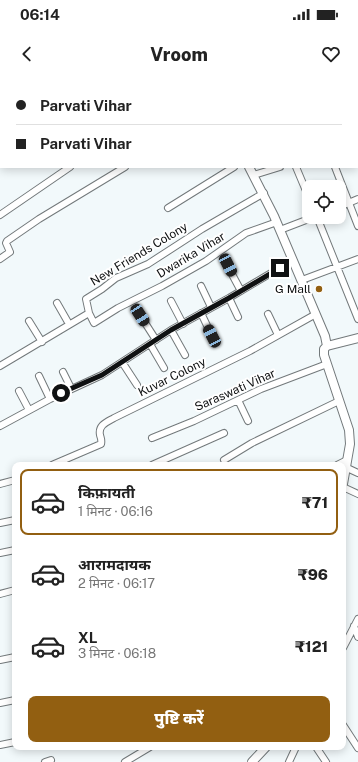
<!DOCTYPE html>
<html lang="hi">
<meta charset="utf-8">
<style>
:root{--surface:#fff;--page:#f6f6f6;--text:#222;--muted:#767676;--line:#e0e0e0;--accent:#925f11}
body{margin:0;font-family:"Public Sans","Noto Sans Devanagari",sans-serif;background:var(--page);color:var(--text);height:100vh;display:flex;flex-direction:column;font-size:15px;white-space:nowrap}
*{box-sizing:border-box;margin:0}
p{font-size:13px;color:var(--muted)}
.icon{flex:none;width:22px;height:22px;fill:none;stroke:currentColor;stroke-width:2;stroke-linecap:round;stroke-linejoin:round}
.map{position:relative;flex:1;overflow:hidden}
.side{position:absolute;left:12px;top:382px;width:334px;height:288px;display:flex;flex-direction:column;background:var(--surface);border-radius:8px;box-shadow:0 2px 10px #0003}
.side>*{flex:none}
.guide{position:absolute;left:0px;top:0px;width:358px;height:88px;box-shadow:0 2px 10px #0003;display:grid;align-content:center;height:88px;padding:0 16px;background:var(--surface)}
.tools{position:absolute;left:302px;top:100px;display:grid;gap:8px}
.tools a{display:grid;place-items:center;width:44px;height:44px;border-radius:8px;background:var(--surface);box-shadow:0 2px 10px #0003;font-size:20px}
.end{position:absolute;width:18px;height:18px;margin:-9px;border:5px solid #0f1112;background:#fff;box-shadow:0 0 0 2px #fff}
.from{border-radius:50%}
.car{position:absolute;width:12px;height:24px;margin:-12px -6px;border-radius:5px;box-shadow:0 0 3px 1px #0007;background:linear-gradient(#222 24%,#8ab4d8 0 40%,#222 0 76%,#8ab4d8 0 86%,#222 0)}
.guide b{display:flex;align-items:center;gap:14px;height:38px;font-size:15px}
.guide b+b{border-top:1px solid var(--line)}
.guide i{width:10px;height:10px;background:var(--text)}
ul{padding:7px 0 0;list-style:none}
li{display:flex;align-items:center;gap:12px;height:66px;margin:0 8px 6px;padding:0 8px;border:2px solid transparent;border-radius:8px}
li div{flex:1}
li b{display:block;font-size:15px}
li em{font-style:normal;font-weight:800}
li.active{border-color:var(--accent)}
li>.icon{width:36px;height:36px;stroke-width:1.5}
.cta{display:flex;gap:8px;margin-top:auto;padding:8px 16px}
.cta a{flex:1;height:46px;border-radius:8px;background:var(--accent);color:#fff;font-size:16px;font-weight:800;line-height:46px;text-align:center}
.status{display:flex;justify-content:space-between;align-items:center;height:28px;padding:0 20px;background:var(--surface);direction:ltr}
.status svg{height:11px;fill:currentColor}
header{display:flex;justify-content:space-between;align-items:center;height:52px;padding:0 16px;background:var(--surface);font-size:18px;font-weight:800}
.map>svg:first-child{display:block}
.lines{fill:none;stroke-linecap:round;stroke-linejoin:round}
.minor-casing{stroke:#73797b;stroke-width:8}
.tertiary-casing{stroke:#73797b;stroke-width:10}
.minor{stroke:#fff;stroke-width:6}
.tertiary{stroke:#fff;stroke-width:8}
.route{stroke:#0f1112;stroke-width:5}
.poi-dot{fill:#925f11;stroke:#fff;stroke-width:1.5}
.labels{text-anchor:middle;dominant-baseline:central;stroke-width:4;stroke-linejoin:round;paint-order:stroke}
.street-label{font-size:12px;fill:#0f1112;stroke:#fff}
.poi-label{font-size:12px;fill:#0f1112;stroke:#fff;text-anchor:end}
</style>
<div class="status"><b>06:14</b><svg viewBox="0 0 49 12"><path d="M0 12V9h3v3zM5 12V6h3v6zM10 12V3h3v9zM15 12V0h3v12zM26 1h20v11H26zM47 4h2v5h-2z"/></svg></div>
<header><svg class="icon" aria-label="back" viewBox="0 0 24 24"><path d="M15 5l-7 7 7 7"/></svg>Vroom<svg class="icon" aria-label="heart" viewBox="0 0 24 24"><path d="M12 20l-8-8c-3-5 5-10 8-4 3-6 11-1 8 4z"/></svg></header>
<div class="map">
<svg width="358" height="682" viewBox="0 0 358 682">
<rect width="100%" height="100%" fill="#f2f9fb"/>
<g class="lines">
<g class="minor-casing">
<path id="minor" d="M302,0V1
M346,0L347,1
M41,1L43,0
M127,1L128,0
M264,1L267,0
M357,24L358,27
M0,30L1,29
M357,61L358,60
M296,87L309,118
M335,87L358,146
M254,95L280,87
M339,127L358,119
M168,128L234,87
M0,135L70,87
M317,137L358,239
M280,150L314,137
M0,179L10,172L6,163L7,161L39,139L125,87
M227,185L241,211
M302,200L358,179
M201,206L211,227
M229,218L238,237
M171,221L183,244
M57,223L69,244
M89,233L94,243L118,228L162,206L206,181L246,153L277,142
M201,233L212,256
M268,234L278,255
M140,235L156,260
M29,241L42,262
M171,250L185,275
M150,264L164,288
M122,282L137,305
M0,286L89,233L86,219L102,209L116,198L148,184L202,149L264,113
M63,292L71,308
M39,296L50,319
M19,311L29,330
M238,320L248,341
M0,346L50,319L102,295L171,250L229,218L293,180
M152,358L194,341L261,309L327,284
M224,380L252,363L339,321
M52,385L101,364C102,360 101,359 100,355C98,345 107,342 114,338L250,271L316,234
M152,385L224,353
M337,385L347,380
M345,387L358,393
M0,404L15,400
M343,407L358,414
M0,443L15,440
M0,473L15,470
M0,514L15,510
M354,546L358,557
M343,568L358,539
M0,580L15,577
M0,623L15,620
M343,645L358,668
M0,665L15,662
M316,667L326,682
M45,682L51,680
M125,682L150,667
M289,682L296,667"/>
</g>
<g class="tertiary-casing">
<path id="tertiary" d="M218,0V1
M249,87L274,136L325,256L327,266
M343,404L350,364L349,350L324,275V269L327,266L358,258
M252,682L266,667"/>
</g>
<use href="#minor" class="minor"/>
<use href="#tertiary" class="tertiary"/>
</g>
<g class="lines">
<path class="route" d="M61,313L102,295L171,250L229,218L280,188"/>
</g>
<circle class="poi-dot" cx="319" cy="209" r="4"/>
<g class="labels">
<g class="street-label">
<text transform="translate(139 174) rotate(-31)">New Friends Colony</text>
<text transform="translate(191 175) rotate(-31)">Dwarika Vihar</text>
<text transform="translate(172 297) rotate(-26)">Kuvar Colony</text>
<text transform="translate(235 310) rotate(-24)">Saraswati Vihar</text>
</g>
<g class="poi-label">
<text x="311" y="209">G Mall</text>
</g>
</g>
</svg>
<div class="tools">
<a><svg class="icon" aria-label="locate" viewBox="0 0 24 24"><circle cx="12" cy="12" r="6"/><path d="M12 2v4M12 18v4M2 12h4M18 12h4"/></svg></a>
</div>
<i class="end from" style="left:61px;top:313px"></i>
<i class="end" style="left:280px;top:188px"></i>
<i class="car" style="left:228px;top:185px;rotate:153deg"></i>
<i class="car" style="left:140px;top:235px;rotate:147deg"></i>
<i class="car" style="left:212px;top:256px;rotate:333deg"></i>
<div class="guide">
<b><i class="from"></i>Parvati Vihar</b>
<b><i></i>Parvati Vihar</b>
</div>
<section class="side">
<ul>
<li class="active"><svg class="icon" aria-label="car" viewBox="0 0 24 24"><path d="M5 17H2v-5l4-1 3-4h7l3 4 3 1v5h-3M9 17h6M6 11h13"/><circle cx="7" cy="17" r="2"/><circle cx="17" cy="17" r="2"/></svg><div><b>किफ़ायती</b><p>1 मिनट · 06:16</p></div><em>₹71</em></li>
<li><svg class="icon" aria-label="car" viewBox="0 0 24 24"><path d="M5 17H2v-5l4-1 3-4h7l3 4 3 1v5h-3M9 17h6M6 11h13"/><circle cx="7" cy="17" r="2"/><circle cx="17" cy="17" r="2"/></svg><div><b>आरामदायक</b><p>2 मिनट · 06:17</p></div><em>₹96</em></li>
<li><svg class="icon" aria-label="car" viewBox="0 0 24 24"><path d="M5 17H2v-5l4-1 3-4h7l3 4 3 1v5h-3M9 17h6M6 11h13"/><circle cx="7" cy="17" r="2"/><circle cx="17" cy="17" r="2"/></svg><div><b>XL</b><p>3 मिनट · 06:18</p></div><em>₹121</em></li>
</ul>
<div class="cta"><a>पुष्टि करें</a></div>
</section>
</div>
